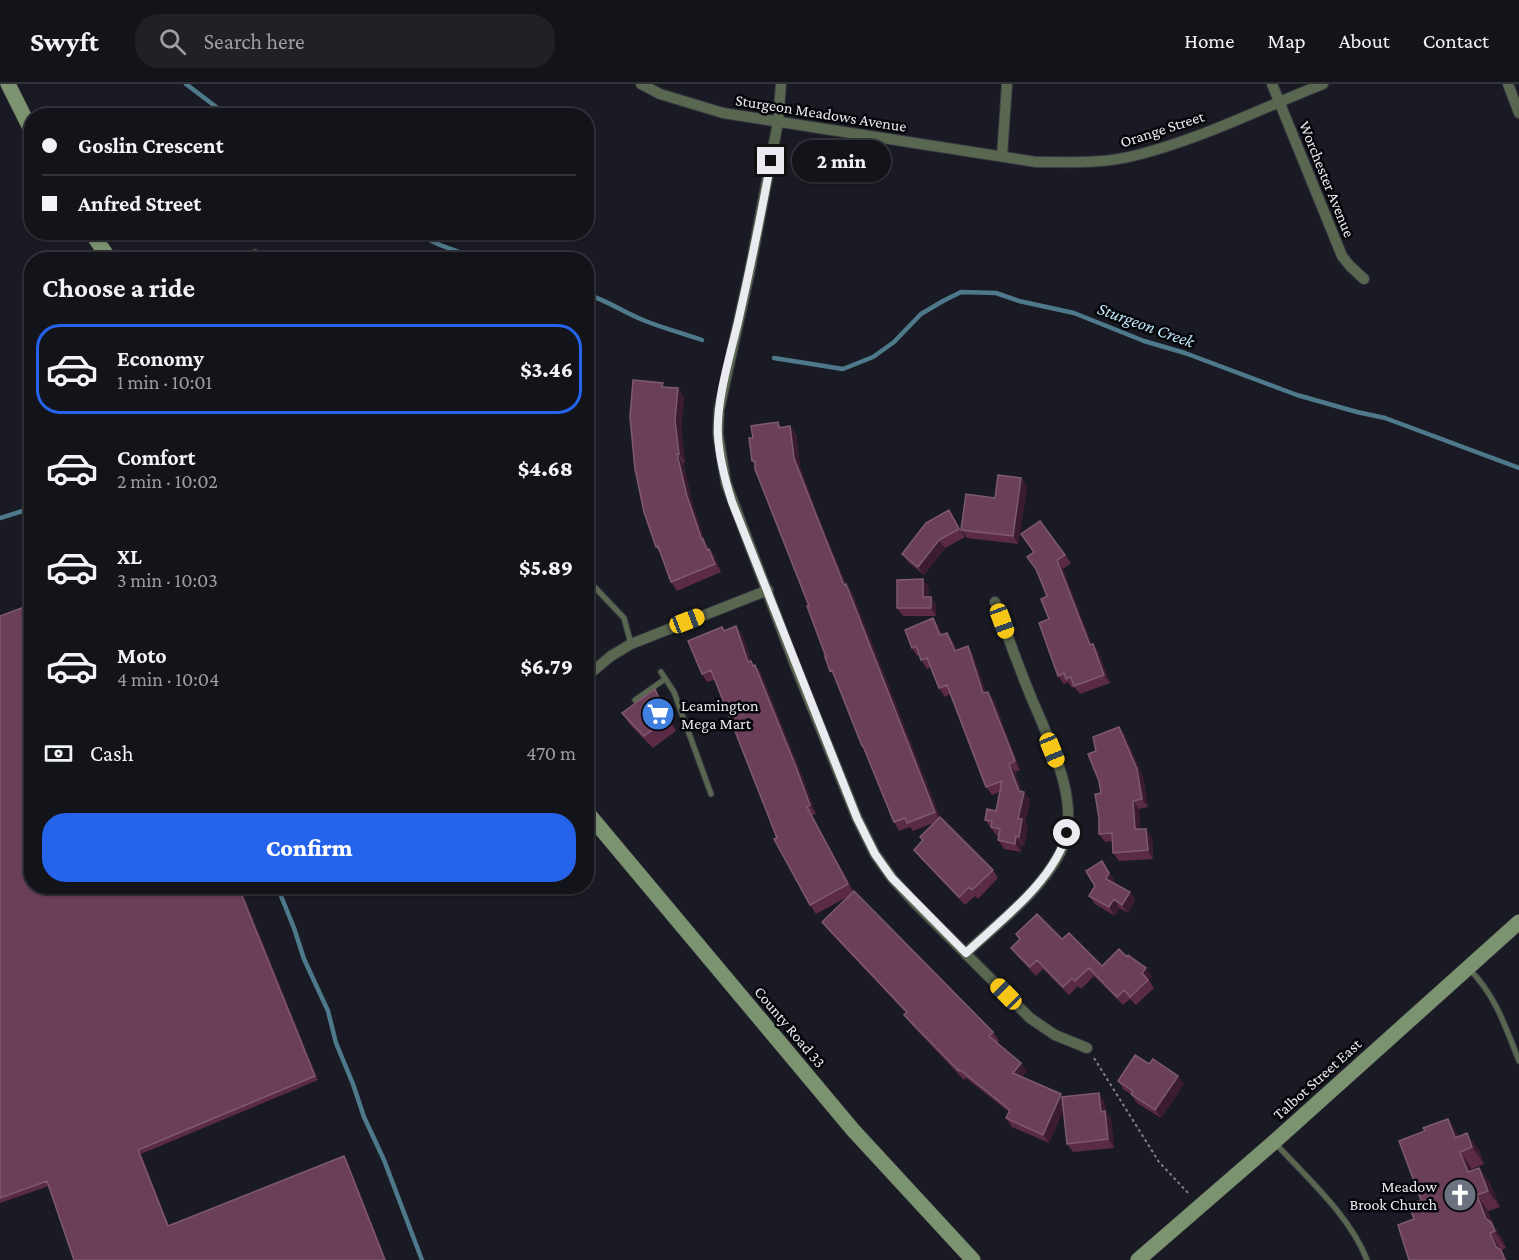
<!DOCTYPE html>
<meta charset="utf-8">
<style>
:root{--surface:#13141a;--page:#202127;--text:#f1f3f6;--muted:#9d9ea2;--line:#323339;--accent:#2563eb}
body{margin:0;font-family:"Crimson Pro",serif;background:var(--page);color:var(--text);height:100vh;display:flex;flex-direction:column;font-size:22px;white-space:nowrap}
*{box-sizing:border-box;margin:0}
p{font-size:20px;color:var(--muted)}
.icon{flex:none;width:33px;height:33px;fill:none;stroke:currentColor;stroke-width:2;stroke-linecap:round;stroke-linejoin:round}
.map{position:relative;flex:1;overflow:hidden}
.panel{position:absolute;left:24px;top:168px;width:570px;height:642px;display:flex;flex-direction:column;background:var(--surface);border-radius:24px;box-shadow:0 2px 4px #0004,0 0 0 2px var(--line)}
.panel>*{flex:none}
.top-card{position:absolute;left:24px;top:24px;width:570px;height:132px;border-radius:24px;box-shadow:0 2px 4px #0004,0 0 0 2px var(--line);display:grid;align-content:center;height:132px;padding:0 18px;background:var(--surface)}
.end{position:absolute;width:27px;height:27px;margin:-14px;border:8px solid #eaeaf1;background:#111;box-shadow:0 0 0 3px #111}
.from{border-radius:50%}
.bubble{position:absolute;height:42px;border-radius:21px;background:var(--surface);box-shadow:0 2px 4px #0004,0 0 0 2px var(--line);font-size:20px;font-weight:800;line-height:42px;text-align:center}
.car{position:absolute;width:18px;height:36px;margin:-18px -9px;border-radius:8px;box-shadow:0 0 4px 2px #0007;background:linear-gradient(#f5c518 24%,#345 0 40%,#f5c518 0 76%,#345 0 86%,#f5c518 0)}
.top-card b{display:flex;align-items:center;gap:21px;height:57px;font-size:22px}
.top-card b+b{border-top:2px solid var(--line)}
.top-card i{width:15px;height:15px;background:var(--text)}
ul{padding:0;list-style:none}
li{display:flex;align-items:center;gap:18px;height:90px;margin:0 12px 9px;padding:0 6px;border:3px solid transparent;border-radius:24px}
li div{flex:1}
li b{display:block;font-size:22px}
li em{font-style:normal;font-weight:800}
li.active{border-color:var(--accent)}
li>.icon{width:54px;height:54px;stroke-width:1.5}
h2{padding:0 18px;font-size:27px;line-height:72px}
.pay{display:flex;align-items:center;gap:15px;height:66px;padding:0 18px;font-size:22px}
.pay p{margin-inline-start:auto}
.action{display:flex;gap:12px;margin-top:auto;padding:12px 18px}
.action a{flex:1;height:69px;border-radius:24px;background:var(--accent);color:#fff;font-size:24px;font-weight:800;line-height:69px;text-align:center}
header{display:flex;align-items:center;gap:36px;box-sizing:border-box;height:84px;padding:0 30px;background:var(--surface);border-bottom:2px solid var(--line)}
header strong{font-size:28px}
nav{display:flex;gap:33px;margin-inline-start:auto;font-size:21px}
.search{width:420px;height:54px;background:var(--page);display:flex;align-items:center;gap:15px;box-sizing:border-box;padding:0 21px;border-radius:24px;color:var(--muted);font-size:22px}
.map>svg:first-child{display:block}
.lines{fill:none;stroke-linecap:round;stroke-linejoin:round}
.stream{stroke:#4e798b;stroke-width:4.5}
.service-casing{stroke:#363740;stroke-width:7}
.minor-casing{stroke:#363740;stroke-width:12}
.secondary-casing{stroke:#363740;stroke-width:16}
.path{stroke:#7f7f87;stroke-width:2;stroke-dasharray:3 3;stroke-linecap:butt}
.service{stroke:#596750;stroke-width:5}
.minor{stroke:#596750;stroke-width:10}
.secondary{stroke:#7c936f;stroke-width:15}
.wall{fill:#5b2a45}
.shaded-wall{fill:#3a1b30}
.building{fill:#6a3f57;stroke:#7e5a70;stroke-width:1.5}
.route{stroke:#eaeaf1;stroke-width:8}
.labels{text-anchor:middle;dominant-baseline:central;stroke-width:5;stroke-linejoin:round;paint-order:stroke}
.street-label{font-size:16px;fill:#eaeaf1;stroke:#050609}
.poi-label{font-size:16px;fill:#eaeaf1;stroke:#050609;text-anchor:start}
.water-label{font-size:18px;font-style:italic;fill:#bfe4f7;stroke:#050609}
</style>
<header>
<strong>Swyft</strong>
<div class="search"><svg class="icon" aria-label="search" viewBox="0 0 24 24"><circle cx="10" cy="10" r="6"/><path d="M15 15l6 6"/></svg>Search here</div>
<nav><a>Home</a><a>Map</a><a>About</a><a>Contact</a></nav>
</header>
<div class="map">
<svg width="1519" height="1176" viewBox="0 0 1519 1176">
<rect width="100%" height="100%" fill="#191a23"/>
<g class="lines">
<path class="stream" d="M186,0L228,32
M412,148L440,161L481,176
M586,210C606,216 624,228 643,236C662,244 682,249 702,256
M774,274L843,285L873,273L894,258L921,230L943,217L961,208L996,209L1019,217L1074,229L1144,257L1185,269L1297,311L1357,328L1385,334L1519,384
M0,434L32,424
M277,802L294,844L304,875L328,927L336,959L353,1000L364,1033L384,1076L422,1176"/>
<g class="service-casing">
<path id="service" d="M255,168L271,176
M586,494L624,534L631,560
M661,588L674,608L711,710
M635,616L665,595
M1469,885C1495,910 1506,944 1519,977
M1276,1060C1308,1095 1350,1132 1367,1176"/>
</g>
<g class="minor-casing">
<path id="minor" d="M641,0L660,10L723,29L1036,78C1070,78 1104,80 1137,71C1201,55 1262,24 1323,0
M781,0L778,38L750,186L719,326L718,350L726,399L795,581L857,734L875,770L892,794L913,817L1030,934L1055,951L1087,964
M1272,0L1342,172L1350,182L1364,195
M1508,0L1519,29
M1002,72L1007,0
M586,593L611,572L631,560L768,506
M966,869C998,839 1039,809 1060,769C1085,721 1047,653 1029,608C1017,578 1006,548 995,518"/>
</g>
<g class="secondary-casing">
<path id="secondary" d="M8,0L32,48
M91,148L110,176
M586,727L853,1046L973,1176
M1138,1176L1274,1058L1519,838"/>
</g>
<path class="path" d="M1094,974L1159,1078L1190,1111"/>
<use href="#service" class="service"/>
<use href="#minor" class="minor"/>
<use href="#secondary" class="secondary"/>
</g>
<path class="wall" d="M666,303L678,304L684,313L681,344L685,379H683L693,421L705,458L715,473L721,488L677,507L671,498L661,471L656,463Z
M778,338L781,343L796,350L800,382L818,432L846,500L852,508L940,733L993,786L998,794L978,815L975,812L965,821L920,774L914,766L923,757L920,753L933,739L913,747L910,743L899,747L894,738L867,670L862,662L836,594L830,587L809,522L755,381L752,377L753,354Z
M1021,394L1027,403L1018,460L967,454L961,446L965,453L945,464L924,491L908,478L902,470L949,426L961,446L995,414Z
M586,403L592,411L586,416Z
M1040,437L1071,479L1063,485L1092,561L1093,560L1099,569L1110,599L1080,610L1074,603L1072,604L1068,598L1064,600L1058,592L1049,535Z
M929,504V513H931L936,521V532H903L897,524Z
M32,520V802H240L318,996L141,1070L169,1142L344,1072L347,1076L386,1176H74L49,1102L0,1119V532Z
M933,534L939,543L942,551L953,557L957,566L968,562L973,571L986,608L994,616L1020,686L1015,688L1022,708H1024L1030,716L1025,739L1028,744L1024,762L1022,760L1021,768L1004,765L998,756L999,752H997L985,736L996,727L999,708L992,711L986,703L950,610L945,613L939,604L931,583L927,585L921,576L919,571L917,572L912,564Z
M725,546L742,550L751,577L754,582L755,581L761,589L802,691L816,730L812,731L854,808L993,948L999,957L997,959L1027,987L1022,993L1063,1013L1104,1017L1106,1027L1111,1035L1114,1064L1073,1068L1067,1060L1063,1027L1049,1059L1012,1043L1006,1034L1009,1028L966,994L964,996L910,939L904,931L906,929L828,846L822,838L849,812L816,830L810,821L777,754L715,596L707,598L702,590Z
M664,618L676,647L653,664L631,642L622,629Z
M1119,643L1125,651L1143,693L1148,723L1139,725L1140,745L1152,753L1153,775L1119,777L1113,769L1112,757L1105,758L1099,750L1101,709L1096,667Z
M1108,786L1115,798L1114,799L1130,808L1135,816L1128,829L1119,824L1115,832L1095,820L1089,812L1095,802Z
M1016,850L1062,855L1102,882L1127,873L1152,893L1149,896L1154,904L1136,921L1130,915L1123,921L1094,892L1081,905L1078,902L1069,911L1043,885L1036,892L1017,872L1011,864L1020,856Z
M1118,997L1184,1000L1161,1034L1137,1019L1131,1010L1124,1006Z
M1459,1052L1479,1066L1484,1080L1472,1085V1087L1479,1084L1491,1101L1500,1123L1488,1127L1494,1142L1502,1154L1506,1164L1501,1166L1502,1168L1414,1135L1421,1116Z"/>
<path class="shaded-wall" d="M678,304L684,313L681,344L685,379L679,370L675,336Z
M790,342L796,350L800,382L818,432L850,509L844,501L813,423L794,374Z
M677,370L683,379L693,421L705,458L715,473L721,488L702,456L687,412Z
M1021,394L1027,403L1018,460L1013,452Z
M949,426L955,435L965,453L959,445Z
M939,456L945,464L924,491L918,483Z
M1057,476L1063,485L1096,570L1090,561Z
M923,495L929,504V521L923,513Z
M846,500L852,508L941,736L935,728Z
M931,513L936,521V532L931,524Z
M933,534L939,543L946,560L940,551Z
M736,542L742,550L751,577L757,585L748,578Z
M947,549L953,557L961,576L955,567Z
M1093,560L1099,569L1110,599L1104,591Z
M968,562L973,571L989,618L983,609Z
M755,581L761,589L802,691L816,730L810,721Z
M655,605L664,618L676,647L667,635Z
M988,608L994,616L1020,686L1015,677Z
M1119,643L1125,651L1143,693L1148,723L1142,715Z
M1009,680L1015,688L1023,712L1024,708L1030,716L1025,739L1028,744L1024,762L1019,753V707Z
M1133,717L1139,725L1141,754L1135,745Z
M807,723L812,731L854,809L848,800Z
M1146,745L1152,753L1153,775L1148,766Z
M1016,752L1022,760L1021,768L1015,760Z
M1102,777L1115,798L1112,803L1106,795Z
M238,802H240L318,996L315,992Z
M1130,808L1135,816L1128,829L1122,821Z
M1114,815L1119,824L1115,832L1109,823Z
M1146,884L1152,893L1149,896L1142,889Z
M1021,979L1027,987L1019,997L1013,989Z
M1178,992L1184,1000L1161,1034L1155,1026Z
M1099,1009L1104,1017L1106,1027L1111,1035L1114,1064L1108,1055L1101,1028Z
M1061,1010L1067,1018L1049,1059L1043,1051Z
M1448,1035L1459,1051L1465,1066L1455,1054Z
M1467,1049L1479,1066L1484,1080L1472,1063Z
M138,1066L141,1070L170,1146L168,1142Z
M1460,1068L1472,1085L1479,1105L1468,1088Z
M344,1072L347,1076L386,1176H385Z
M1479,1084L1491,1101L1500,1123L1488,1107Z
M1477,1111L1488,1127L1494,1142L1502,1154L1506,1164L1486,1135Z
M1490,1149L1501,1166L1508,1176H1505L1496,1163Z"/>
<path class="building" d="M633,296L663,299L662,303L678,304L675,336L679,370H677L687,412L702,456L703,455L707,466L709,465L715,480L671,498L658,462L656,463L644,428L635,385L630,333Z
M778,338L779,344L790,342L794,374L813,423L844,501L846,500L935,728L907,739L905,734L894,738L863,662H862L832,586L830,587L825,573H826L807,522H809L755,385V377H752L749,354H753L751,342Z
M998,391L1021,394L1013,452L961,446L966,410L995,414Z
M949,426L959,445L939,456L918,483L902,470L926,439Z
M1040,437L1065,471L1057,476L1090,561L1093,560L1104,591L1074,602L1071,593L1066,595L1064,589L1058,592L1039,539L1049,535L1041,515L1047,512L1036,485L1027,473L1034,468L1021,450Z
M923,495V513H931V524H897V496Z
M32,520V802H238L315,992L138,1066L168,1142L344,1072L385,1176H74L47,1097L0,1114V532Z
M933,534L940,551L947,549L955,567L968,562L983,609L988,608L1015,677L1009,680L1019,707L1024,708L1018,735H1022L1019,753L1016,752L1015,760L998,756L1000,745L991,743L992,737L985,736L987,725L996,727L1002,697L986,703L947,601L939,604L927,574L921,576L916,562L912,564L905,546Z
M736,542L748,578L751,577L753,582L755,581L796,683L810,721L807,723L848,800L810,821L774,755L777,754L711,586L702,590L688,557L722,543L724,547Z
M655,605L667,635L644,652L622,629Z
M1119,643L1137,685L1142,715L1133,717L1135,745H1146L1148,766L1113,769L1112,749L1099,750V734L1095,710L1101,709L1099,697L1088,670L1096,667L1093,653Z
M940,733L993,786L972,806L969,803L959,813L914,766L923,756L920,753Z
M1102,777L1109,789L1106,795L1130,808L1122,821L1114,815L1109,823L1089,812L1095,802L1086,787Z
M854,807L993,948L989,952L1021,979L1013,989L1061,1010L1043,1051L1006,1034L1010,1026L960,986L959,987L904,931L907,928L822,838Z
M1037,830L1062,855L1069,849L1102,882L1119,865L1127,873L1128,871L1146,884L1142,889L1148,896L1130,913L1124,906L1117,913L1089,884L1075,897L1072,894L1063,903L1037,876L1030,883L1011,864L1020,855L1016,850Z
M1135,971L1149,980L1153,975L1178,992L1155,1026L1131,1010L1133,1007L1118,997Z
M1099,1009L1101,1028L1105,1027L1108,1055L1067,1060L1062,1013Z
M1448,1035L1455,1054L1467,1049L1472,1063L1460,1068L1468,1088L1479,1084L1488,1107L1477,1111L1486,1135L1491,1138L1495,1147L1490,1149L1496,1163L1501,1166L1505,1176H1409L1398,1141L1414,1135L1409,1121L1421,1116L1399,1057L1425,1047L1423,1044Z"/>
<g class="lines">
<path class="route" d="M771,77C761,131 750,185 738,238C730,272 716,317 718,351C719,374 725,396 732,418L857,734L875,770L892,794L966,869C1001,836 1054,797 1067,749"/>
</g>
<defs>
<g id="supermarket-disc" transform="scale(1.725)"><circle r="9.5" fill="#3f7fe0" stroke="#050609"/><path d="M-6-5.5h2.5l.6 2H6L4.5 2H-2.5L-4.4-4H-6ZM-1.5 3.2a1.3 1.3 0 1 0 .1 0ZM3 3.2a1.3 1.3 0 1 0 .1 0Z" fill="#fff"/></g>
<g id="church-disc" transform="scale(1.725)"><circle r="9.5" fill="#6b7280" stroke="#050609"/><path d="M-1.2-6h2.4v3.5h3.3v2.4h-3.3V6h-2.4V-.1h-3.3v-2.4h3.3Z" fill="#fff"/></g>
</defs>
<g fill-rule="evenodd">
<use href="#supermarket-disc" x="658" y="630"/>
<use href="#church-disc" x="1460" y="1111"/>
</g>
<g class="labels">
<g class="street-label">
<text transform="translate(821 29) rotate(9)">Sturgeon Meadows Avenue</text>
<text transform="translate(1162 45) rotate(-18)">Orange Street</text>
<text transform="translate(1327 95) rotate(68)">Worchester Avenue</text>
<text transform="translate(790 943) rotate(50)">County Road 33</text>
<text transform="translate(1317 995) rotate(-42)">Talbot Street East</text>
</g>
<g class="poi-label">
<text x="681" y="621">Leamington<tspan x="681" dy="18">Mega Mart</tspan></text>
<text x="1437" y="1102" text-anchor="end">Meadow<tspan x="1437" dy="18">Brook Church</tspan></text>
</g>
<g class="water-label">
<text transform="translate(1146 241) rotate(20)">Sturgeon Creek</text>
</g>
</g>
</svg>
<i class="end from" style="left:1067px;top:749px"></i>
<i class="end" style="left:771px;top:77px"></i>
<div class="bubble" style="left:792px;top:56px;width:99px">2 min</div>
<i class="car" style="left:687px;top:537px;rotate:69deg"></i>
<i class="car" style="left:1002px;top:537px;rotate:160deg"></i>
<i class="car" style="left:1052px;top:666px;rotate:158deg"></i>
<i class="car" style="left:1006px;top:910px;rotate:315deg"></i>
<div class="top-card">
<b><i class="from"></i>Goslin Crescent</b>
<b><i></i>Anfred Street</b>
</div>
<section class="panel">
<h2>Choose a ride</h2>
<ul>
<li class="active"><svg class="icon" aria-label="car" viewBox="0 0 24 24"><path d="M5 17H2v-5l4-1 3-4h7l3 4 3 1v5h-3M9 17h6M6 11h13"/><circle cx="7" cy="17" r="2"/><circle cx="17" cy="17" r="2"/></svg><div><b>Economy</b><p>1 min · 10:01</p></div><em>$3.46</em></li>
<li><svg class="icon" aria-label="car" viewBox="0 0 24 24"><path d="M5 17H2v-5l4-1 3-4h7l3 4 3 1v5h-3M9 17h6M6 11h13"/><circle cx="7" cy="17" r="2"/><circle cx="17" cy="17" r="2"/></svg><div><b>Comfort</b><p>2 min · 10:02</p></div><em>$4.68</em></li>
<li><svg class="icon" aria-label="car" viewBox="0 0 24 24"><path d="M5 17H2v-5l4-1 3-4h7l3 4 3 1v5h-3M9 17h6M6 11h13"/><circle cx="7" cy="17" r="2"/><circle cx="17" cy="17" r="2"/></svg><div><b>XL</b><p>3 min · 10:03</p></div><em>$5.89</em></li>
<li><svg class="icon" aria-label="car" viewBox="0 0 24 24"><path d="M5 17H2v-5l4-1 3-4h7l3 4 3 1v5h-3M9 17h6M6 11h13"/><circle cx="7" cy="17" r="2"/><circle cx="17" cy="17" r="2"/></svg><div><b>Moto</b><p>4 min · 10:04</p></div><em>$6.79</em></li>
</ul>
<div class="pay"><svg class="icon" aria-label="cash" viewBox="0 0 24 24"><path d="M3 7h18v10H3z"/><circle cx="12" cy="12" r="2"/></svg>Cash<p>470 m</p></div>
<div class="action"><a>Confirm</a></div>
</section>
</div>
